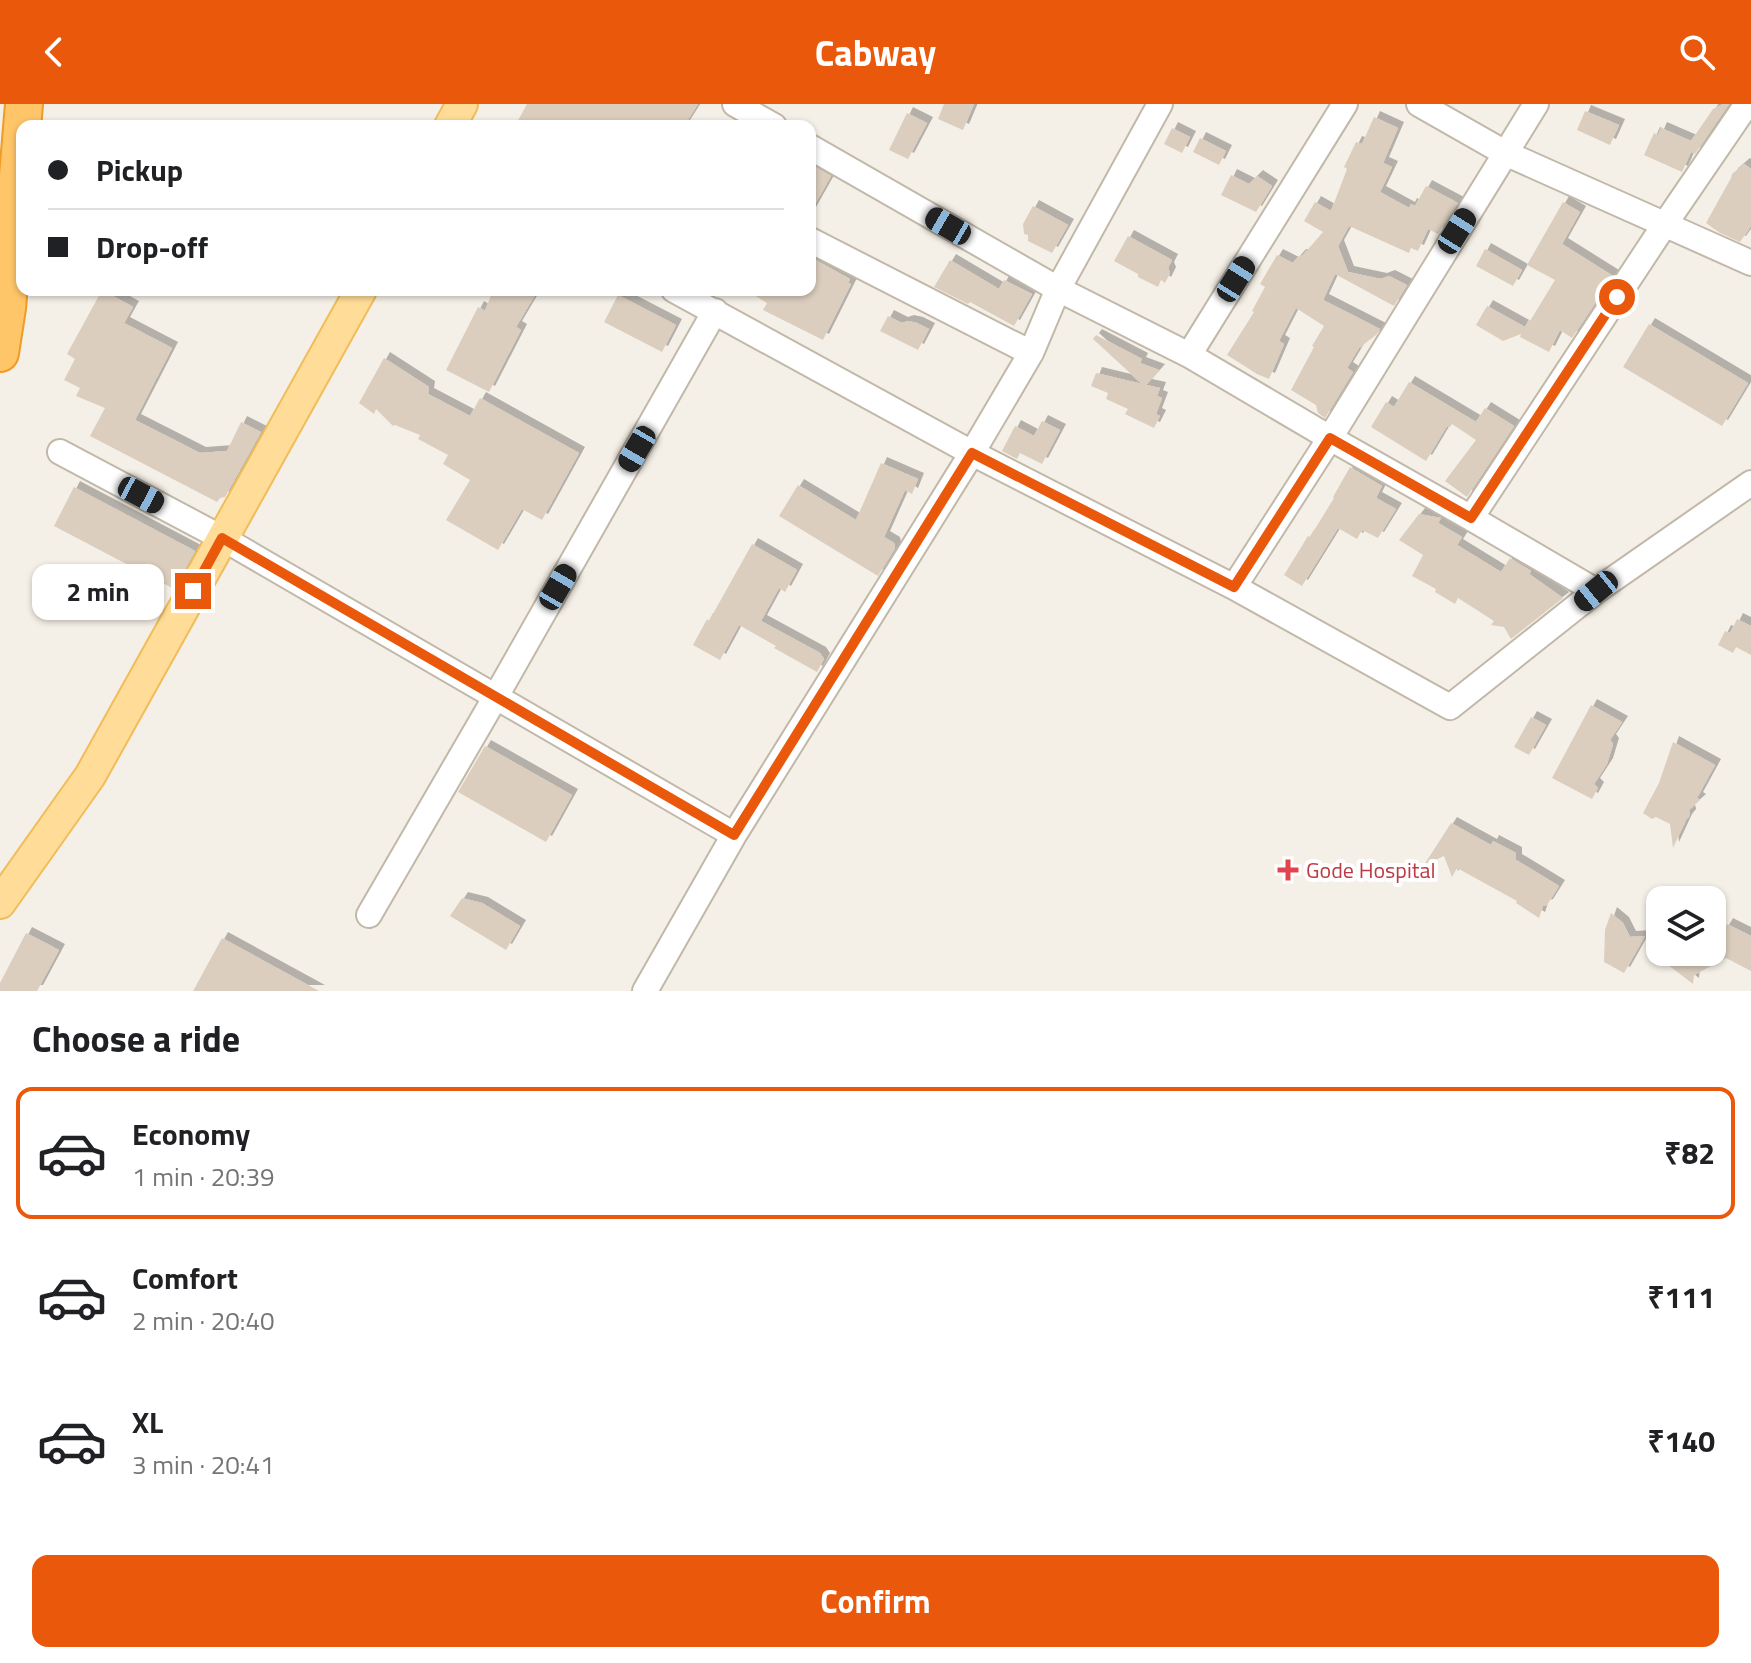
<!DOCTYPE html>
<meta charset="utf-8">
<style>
:root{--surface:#fff;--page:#f2f2f2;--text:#202124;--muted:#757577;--line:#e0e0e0;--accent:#ea580c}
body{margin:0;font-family:"Titillium Web",sans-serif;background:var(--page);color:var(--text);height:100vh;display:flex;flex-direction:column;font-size:30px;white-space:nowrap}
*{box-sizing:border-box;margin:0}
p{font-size:26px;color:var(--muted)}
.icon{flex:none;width:44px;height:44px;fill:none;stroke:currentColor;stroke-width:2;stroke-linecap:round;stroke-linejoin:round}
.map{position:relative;height:887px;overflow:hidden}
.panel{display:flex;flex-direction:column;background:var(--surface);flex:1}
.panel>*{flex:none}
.top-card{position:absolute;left:16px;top:16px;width:800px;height:176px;border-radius:16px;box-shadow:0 2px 6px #0004;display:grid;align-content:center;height:176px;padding:0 32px;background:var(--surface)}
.controls{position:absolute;left:1646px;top:782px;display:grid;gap:16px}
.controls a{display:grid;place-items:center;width:80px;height:80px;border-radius:16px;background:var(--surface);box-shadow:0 2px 6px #0004;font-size:40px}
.end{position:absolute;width:36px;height:36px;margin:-18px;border:10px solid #ea580c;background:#fff;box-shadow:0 0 0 4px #fff}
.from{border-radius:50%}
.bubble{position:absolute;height:56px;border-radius:16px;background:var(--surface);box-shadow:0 2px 6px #0004;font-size:26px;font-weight:700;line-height:56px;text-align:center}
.car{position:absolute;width:24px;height:48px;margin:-24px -12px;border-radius:10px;box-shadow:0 0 6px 2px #0007;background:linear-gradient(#222 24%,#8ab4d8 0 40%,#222 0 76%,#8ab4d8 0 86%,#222 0)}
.top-card b{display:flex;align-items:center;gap:28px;height:76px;font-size:30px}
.top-card b+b{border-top:2px solid var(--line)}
.top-card i{width:20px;height:20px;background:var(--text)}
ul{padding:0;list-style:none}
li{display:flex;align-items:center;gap:24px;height:132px;margin:0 16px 12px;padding:0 16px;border:4px solid transparent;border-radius:16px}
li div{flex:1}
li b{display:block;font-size:30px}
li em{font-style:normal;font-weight:700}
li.on{border-color:var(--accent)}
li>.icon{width:72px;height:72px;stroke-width:1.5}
h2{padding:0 32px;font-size:36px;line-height:96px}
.button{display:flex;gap:16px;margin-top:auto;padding:16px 32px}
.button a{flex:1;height:92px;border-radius:16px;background:var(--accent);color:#fff;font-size:32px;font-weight:700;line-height:92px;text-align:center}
header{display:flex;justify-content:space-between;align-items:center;height:104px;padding:0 32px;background:var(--accent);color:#fff;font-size:36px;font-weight:700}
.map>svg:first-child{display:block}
.building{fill:#dbcebe;filter:url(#shadow)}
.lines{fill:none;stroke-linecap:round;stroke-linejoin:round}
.minor-casing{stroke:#c2b8a9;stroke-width:28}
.major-casing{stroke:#f1bc59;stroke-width:34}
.highway-casing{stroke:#ef9b28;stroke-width:40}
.minor{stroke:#fff;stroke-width:24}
.major{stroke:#ffdc97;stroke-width:30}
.highway{stroke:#ffc569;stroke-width:36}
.route{stroke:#ea580c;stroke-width:10}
.health-dot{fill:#e0444e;stroke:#fff;stroke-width:3}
.labels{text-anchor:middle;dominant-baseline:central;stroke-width:8;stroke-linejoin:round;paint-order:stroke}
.health-label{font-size:22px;fill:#be3a42;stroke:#fff;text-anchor:start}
</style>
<header><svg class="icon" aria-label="back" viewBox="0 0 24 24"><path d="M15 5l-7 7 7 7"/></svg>Cabway<svg class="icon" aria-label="search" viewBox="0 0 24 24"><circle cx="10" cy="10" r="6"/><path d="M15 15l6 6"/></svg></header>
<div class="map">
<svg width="1751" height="887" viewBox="0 0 1751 887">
<defs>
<filter id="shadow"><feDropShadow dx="6" dy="-6" stdDeviation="0" flood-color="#0004"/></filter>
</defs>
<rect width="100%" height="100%" fill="#f5f0e7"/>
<path class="building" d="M527,0H698L684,22H515Z
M944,0H974L963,26L938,15Z
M1723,0H1729L1695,50L1691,48L1682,68L1644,51L1654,29L1658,31L1661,24L1691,37L1713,5Z
M1585,7L1619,21L1610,41L1577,26Z
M907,9L927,19L908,55L889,46Z
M1374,13L1398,24L1383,59L1392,63L1380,88L1409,104L1411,100L1415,102L1426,82L1458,99L1438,130L1428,125L1418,147L1411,144L1409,149L1349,122L1338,142L1348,168L1381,175L1389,172L1407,181L1394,202L1335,170L1323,196L1380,225L1376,231L1359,244L1347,264L1353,268L1325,314L1318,309L1316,301L1291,286L1314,243L1312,242L1324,222L1296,204L1279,237L1284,240L1269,275L1257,270L1227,251L1254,208L1252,207L1265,183L1260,180L1277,151L1293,159L1300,151H1303L1323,128L1304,117L1315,98L1331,107L1347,65L1344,63L1356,38L1362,40Z
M1172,24L1190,33L1182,49L1164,40Z
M1200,34L1226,47L1219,61L1193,48Z
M810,60L831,72L810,109Z
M1744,60L1751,65V122L1740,138L1720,129L1706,119L1731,74L1732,70Z
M1231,71L1249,80L1257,72L1272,82L1256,108L1221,91Z
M1563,98L1580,108L1562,140L1613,172L1572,234L1560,226L1549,248L1520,233L1521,230L1503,237L1476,221L1487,202L1525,223L1529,216L1530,217L1555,176L1527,161Z
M1033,102L1068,121L1052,149L1028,137V131L1024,130L1023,120Z
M1128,132L1172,156L1168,164L1170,169L1165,179L1161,176L1158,183L1138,173V170L1114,157Z
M1485,145L1522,166L1513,182L1476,162Z
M810,153L850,175L848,179L851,180L823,236L763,206L767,199L746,186H810Z
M950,156L999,185L1004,176L1032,190L1014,222L970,198L968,200L934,183Z
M102,186L133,203L124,219L172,244L135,316L200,349L227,347L241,318L261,328L225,393L220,394L217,398L90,332L105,304L76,292L80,284L64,276L75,255L67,250Z
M493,186H527L535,191L516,223L521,226L489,288L446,266L478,203L485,207Z
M618,191L676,221L662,248L604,218Z
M888,212L902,219L908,217L917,219L929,225L918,246L880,227Z
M1649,220L1748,279L1722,322L1623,263Z
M1096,231L1142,255L1140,259L1159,266L1146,281L1160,284L1157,292L1162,294L1156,310L1160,312L1154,324L1125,310L1128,305L1106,295L1108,289L1091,282L1096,269L1142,280L1093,235Z
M384,254L429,283L428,290L470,312L480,294L579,349L542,416L522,405L498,446L446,416L470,376L443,360L448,351L418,335L420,331L395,321L393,322L376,305L374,310L359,299Z
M1409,278L1476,318L1485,304L1514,322L1467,393L1445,377L1476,336L1452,320L1450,323L1447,322L1426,357L1371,323L1386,298L1394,303Z
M1042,317L1060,326L1042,360L1020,349L1017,355L1002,347L1015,322L1034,332Z
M881,359L918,375L912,390L905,386L884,433L894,439L895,444L878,472L779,412L798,381L856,416Z
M1350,363L1382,382L1376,394L1396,405L1378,434L1362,426L1357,435L1338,424L1302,482L1284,471L1308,432L1310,433L1334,394L1333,393Z
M74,383L195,447L174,485L54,422Z
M1419,410L1441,414L1438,419L1462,433L1457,441L1501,468L1510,454L1531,467L1529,470L1563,494L1511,535L1504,523L1491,521L1494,517L1458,494L1455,500L1435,488L1436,485L1412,472L1423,451L1399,436Z
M752,440L797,466L785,488L779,484L761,517L820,549L824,555L817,568L774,544L776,542L739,521L720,556L693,541L707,515L709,517Z
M1737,515L1751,522V551L1736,543L1733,549L1718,541L1725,527L1730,529Z
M1591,601L1622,618L1610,636L1613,640L1607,660L1594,680L1598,684L1592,695L1552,674Z
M1531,613L1546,621L1529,651L1514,643Z
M1673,638L1715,661L1697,694L1700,696L1689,706L1690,711L1686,716L1673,744L1670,720L1656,713L1652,715L1643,709L1659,679Z
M485,642L572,691L546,738L458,688Z
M1451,719L1491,741L1493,737L1516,749V756L1559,782L1547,801L1543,802L1539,814L1516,799L1517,797L1457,764L1452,773L1444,752L1424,761Z
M462,794L482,799L520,822L506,846L450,812Z
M1611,809L1623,819L1630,833L1645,832L1624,869L1604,858L1605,826Z
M1727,820L1751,832V867L1726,854L1712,861V840L1716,839Z
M26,829L59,846L37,887H0V879Z
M222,834L319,887H193Z
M1651,848H1676L1711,862L1694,871L1693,880Z"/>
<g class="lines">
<g class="minor-casing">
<path id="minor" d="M735,0L774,22
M1419,0L1505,49L1751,159
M810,43L1058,185L1189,251L1330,334L1471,414L1596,487L1751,379
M810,136L1031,249
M674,186L972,349L1234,483L1450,603L1596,487
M1189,251L1345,0
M60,348L222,434L734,731
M1471,414L1665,120L1747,0
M1234,483L1330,334L1536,0
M369,811L495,594L715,207
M645,887L734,731L972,349L1031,249L1058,185L1160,0"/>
</g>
<g class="major-casing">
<path id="major" d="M450,22L462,0
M0,799L90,672L361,186"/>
</g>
<g class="highway-casing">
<path id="highway" d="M0,249L7,204L24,0"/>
</g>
<use href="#minor" class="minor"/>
<use href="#major" class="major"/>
<use href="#highway" class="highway"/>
</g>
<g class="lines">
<path class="route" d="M193,487L222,434L734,731L972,349L1234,483L1330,334L1471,414L1617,193"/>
</g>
<path class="health-dot" d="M1284 754h8v8h8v8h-8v8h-8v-8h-8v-8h8z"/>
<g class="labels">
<g class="health-label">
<text x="1306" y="766">Gode Hospital</text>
</g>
</g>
</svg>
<div class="controls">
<a><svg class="icon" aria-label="layers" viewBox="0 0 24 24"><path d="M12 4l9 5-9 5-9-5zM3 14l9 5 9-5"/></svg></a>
</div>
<i class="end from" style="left:1617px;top:193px"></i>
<i class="end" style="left:193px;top:487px"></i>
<div class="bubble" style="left:32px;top:460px;width:132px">2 min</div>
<i class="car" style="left:948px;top:122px;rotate:300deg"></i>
<i class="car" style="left:1457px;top:127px;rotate:32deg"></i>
<i class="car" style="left:1236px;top:175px;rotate:32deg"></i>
<i class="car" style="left:637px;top:345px;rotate:210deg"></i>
<i class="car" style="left:141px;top:391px;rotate:118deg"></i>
<i class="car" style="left:558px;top:483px;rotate:30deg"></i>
<i class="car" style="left:1596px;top:487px;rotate:231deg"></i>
<div class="top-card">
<b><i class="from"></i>Pickup</b>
<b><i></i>Drop-off</b>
</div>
</div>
<section class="panel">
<h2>Choose a ride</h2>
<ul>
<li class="on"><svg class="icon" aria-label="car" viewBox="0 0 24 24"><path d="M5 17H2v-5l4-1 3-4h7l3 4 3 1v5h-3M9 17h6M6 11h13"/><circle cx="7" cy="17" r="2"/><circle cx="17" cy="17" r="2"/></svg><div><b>Economy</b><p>1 min · 20:39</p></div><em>₹82</em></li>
<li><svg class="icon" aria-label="car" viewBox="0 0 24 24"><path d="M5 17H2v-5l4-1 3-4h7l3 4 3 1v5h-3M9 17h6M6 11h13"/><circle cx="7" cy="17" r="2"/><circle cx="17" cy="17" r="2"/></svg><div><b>Comfort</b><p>2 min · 20:40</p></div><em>₹111</em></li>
<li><svg class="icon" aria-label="car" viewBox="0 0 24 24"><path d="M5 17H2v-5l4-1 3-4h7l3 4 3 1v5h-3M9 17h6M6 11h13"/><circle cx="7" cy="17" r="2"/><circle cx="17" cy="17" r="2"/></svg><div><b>XL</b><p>3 min · 20:41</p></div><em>₹140</em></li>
</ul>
<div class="button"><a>Confirm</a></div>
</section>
